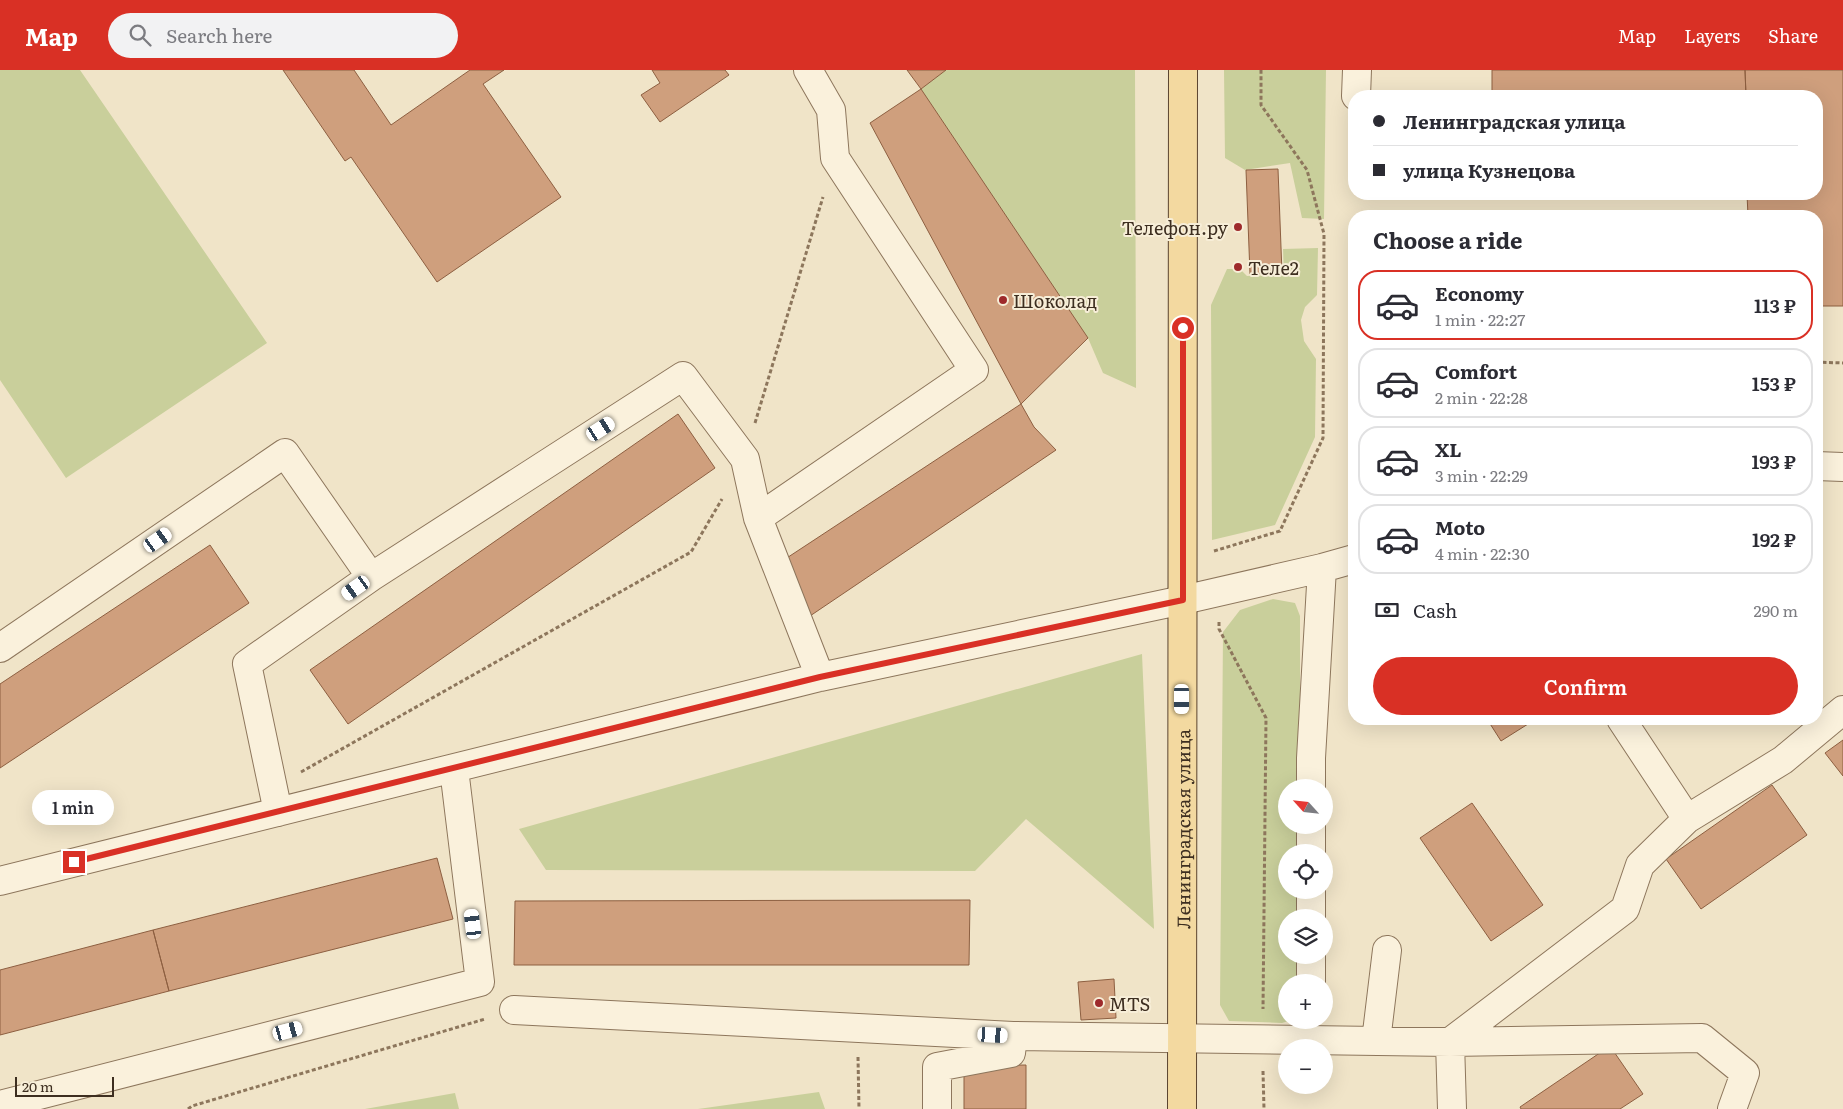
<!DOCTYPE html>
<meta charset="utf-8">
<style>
:root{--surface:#fff;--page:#f2f2f3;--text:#2b2b33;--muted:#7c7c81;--line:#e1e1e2;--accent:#d93025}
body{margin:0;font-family:Literata,serif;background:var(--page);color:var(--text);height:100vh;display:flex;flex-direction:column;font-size:19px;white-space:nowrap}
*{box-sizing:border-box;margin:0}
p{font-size:16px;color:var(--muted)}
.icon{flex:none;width:28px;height:28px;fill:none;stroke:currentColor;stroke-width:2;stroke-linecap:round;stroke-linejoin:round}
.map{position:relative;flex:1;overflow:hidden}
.details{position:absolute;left:1348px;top:140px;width:475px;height:515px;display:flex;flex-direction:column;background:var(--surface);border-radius:20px;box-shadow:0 5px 20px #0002}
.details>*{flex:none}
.guide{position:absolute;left:1348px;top:20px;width:475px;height:110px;border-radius:20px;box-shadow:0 5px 20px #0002;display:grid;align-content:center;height:110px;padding:0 25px;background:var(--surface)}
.needle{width:32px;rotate:297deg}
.controls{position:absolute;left:1278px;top:709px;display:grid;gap:10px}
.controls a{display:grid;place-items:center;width:55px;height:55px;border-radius:50%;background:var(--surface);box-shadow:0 5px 20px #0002;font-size:25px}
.scale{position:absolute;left:15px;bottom:12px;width:99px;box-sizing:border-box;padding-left:5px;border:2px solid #3d2e20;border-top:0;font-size:14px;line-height:18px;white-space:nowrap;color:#3d2e20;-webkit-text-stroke:4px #f7eed8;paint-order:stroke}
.end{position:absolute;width:22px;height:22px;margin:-11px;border:6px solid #d93025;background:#fff;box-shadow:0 0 0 2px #fff}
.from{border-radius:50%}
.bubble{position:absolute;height:35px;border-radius:18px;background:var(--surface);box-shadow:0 5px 20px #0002;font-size:16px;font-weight:600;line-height:35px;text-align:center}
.car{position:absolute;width:15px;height:30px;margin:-15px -8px;border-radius:6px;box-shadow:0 0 4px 1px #0007;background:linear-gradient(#fff 24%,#345 0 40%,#fff 0 76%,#345 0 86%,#fff 0)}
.guide b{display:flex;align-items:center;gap:18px;height:48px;font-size:19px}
.guide b+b{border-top:1px solid var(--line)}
.guide i{width:12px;height:12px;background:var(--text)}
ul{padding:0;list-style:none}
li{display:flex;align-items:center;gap:15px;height:70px;margin:0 10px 8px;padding:0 15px;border:2px solid var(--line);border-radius:20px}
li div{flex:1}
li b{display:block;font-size:19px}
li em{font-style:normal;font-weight:600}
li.active{border-color:var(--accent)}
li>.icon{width:45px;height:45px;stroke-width:1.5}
h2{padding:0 25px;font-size:22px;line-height:60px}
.pay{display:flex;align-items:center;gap:12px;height:55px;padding:0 25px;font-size:19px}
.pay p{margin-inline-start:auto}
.button{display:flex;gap:10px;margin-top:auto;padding:10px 25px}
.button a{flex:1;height:58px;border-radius:30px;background:var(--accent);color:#fff;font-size:20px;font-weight:600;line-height:58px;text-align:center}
header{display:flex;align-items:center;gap:30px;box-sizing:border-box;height:70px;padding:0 25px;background:var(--accent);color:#fff}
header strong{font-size:24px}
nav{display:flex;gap:28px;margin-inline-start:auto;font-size:18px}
.search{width:350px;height:45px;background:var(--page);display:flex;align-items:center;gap:12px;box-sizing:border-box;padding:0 18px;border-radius:28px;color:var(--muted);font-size:19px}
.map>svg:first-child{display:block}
.green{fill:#c9cf9b}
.building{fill:#cf9f7d;stroke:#8d5f41}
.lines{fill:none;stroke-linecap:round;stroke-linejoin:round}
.minor-casing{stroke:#8d765c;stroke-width:30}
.major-casing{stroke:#5b4430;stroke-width:30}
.path{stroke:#8d765c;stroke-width:3;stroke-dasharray:4 2.5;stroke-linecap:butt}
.minor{stroke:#faf1dc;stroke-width:28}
.major{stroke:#f3d9a0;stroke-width:28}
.route{stroke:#d93025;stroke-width:6}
.poi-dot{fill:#9e2a2b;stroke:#f7eed8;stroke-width:2}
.labels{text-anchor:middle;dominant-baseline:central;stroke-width:4;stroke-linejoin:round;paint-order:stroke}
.poi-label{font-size:18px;fill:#3d2e20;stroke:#f7eed8;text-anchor:start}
.street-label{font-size:18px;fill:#3d2e20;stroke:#f7eed8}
</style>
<header>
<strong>Map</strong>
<div class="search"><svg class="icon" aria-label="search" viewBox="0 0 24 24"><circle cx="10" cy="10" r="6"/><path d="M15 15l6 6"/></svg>Search here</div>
<nav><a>Map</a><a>Layers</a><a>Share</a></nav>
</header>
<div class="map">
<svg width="1843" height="1039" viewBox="0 0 1843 1039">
<rect width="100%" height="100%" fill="#f0e4c8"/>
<path class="green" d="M0,0H80L267,273L66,408L0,310Z
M946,0H1135L1136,318L1103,303L1088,268L921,19Z
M1224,0H1326L1324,149L1302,148L1290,93L1245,100L1225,88Z
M1318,178L1317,225L1305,237L1301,250L1304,271L1316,289L1315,367L1275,455L1212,470L1211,235L1227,199H1240L1247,206L1284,205L1283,179Z
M1273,529L1295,533L1300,546V717L1286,718V755H1300V782H1286V820H1299V847L1286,848V885H1299V912H1286V950H1292L1282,953L1229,951L1220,935L1223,562L1240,540Z
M1142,584L1154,859L1026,749L975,801L546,800L519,759Z
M819,1022L825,1039H698Z
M455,1023L459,1039H365Z"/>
<path class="building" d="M283,0H354L391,55L470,0H504L483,14L561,127L437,212L351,87L345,91Z
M652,0H725L729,5L660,52L641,25L660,13Z
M907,0H946L921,19Z
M1492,0H1745L1746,26H1492Z
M1745,0H1843V236H1816V146H1748L1747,124H1816V26H1746Z
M921,19L1088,268L1021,334L870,53Z
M1278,99L1282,203L1250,204L1246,100Z
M1021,334L1034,357L1056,380L807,548L767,501Z
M678,344L715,398L348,654L310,600Z
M210,475L249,533L0,698V614Z
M1487,649H1536L1501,671Z
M1843,670V706L1825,683Z
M1772,715L1807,765L1701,839L1666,789Z
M1472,733L1543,835L1491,871L1420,768Z
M437,788L453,849L169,921L153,860Z
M970,830L969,895H514L515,831Z
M153,860L169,921L0,965V900Z
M1114,909L1116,948L1081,950L1078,912Z
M1610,976L1643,1024L1620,1039H1521L1520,1037Z
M1026,995V1039H964V996Z"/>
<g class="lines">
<g class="minor-casing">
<path id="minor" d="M1356,26L1357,0
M1816,396L1843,397
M758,448L974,300L835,88L831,40L808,0
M371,507L683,306L745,389L758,448L820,607
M0,578L285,383L371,507L247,594L278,742
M1621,649L1687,749
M1311,718V688L1322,498
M1311,782V755
M0,811L820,607L1183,530L1322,498L1354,489
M1311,848V820
M1311,912V885
M514,940L1013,966L1450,972L1702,968L1745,1003L1732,1039
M1376,971L1387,880
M0,1035L480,912L454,699
M937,1039V997L1011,983L1013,966
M1452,1039L1450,972L1625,839L1640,795L1687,749L1783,690L1843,640"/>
</g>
<g class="major-casing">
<g id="major">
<path id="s1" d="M1182,1039L1183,0"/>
</g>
</g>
<path class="path" d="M1816,292L1843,293
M755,353L823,127
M1214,481L1280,461L1323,368L1324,164L1307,100L1261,35V0
M1219,552V559L1266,648L1263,939
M301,702L691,482L722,429
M858,987L859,1039
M1263,1001L1264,1039
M188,1039L192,1036L485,949"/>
<use href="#minor" class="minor"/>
<use href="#major" class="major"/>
</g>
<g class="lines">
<path class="route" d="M74,792L820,607L1183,530V258"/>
</g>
<g class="poi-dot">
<circle cx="1238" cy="157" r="5"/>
<circle cx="1238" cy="197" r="5"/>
<circle cx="1003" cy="230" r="5"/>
<circle cx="1099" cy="933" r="5"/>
</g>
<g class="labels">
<g class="poi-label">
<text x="1228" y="157" text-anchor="end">Телефон.ру</text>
<text x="1248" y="197">Теле2</text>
<text x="1013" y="230">Шоколад</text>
<text x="1109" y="933">MTS</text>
</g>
<g class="street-label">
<text stroke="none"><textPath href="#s1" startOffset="280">Ленинградская улица</textPath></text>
</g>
</g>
</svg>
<div class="controls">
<a><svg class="needle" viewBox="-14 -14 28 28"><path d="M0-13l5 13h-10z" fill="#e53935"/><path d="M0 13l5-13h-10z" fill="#7c7c81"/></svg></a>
<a><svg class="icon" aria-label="locate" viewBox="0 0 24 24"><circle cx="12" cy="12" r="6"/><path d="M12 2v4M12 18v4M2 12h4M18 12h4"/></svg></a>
<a><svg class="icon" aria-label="layers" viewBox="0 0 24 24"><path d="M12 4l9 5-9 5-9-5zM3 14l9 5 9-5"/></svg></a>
<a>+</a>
<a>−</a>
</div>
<div class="scale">20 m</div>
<i class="end from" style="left:1183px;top:258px"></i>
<i class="end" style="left:74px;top:792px"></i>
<div class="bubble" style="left:32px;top:720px;width:82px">1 min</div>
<i class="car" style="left:601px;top:359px;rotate:57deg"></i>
<i class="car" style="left:158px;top:470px;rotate:55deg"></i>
<i class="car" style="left:356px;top:518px;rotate:235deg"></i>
<i class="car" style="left:1182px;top:629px;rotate:180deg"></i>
<i class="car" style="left:473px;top:854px;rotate:353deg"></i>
<i class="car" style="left:288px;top:961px;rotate:75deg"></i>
<i class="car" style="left:993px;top:965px;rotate:93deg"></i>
<div class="guide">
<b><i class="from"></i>Ленинградская улица</b>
<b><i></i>улица Кузнецова</b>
</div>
<section class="details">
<h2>Choose a ride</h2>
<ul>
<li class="active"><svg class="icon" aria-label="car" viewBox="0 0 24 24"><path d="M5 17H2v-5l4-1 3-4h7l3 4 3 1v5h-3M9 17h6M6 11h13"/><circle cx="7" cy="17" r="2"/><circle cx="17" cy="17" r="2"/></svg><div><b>Economy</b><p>1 min · 22:27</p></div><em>113 ₽</em></li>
<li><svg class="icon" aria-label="car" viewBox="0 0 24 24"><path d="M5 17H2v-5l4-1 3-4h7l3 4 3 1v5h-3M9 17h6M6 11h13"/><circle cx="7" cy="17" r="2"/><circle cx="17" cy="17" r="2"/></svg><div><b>Comfort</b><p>2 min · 22:28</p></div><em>153 ₽</em></li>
<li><svg class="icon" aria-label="car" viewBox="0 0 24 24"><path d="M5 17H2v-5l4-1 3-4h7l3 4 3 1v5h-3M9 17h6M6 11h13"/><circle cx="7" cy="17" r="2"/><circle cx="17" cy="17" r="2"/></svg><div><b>XL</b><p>3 min · 22:29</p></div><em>193 ₽</em></li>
<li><svg class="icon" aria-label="car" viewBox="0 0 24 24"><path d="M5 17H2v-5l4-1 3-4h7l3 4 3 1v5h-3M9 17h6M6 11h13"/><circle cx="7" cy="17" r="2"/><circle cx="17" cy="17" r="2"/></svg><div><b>Moto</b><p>4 min · 22:30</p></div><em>192 ₽</em></li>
</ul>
<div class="pay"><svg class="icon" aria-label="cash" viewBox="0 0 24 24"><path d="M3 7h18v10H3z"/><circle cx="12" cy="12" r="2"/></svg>Cash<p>290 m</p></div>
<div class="button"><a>Confirm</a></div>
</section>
</div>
